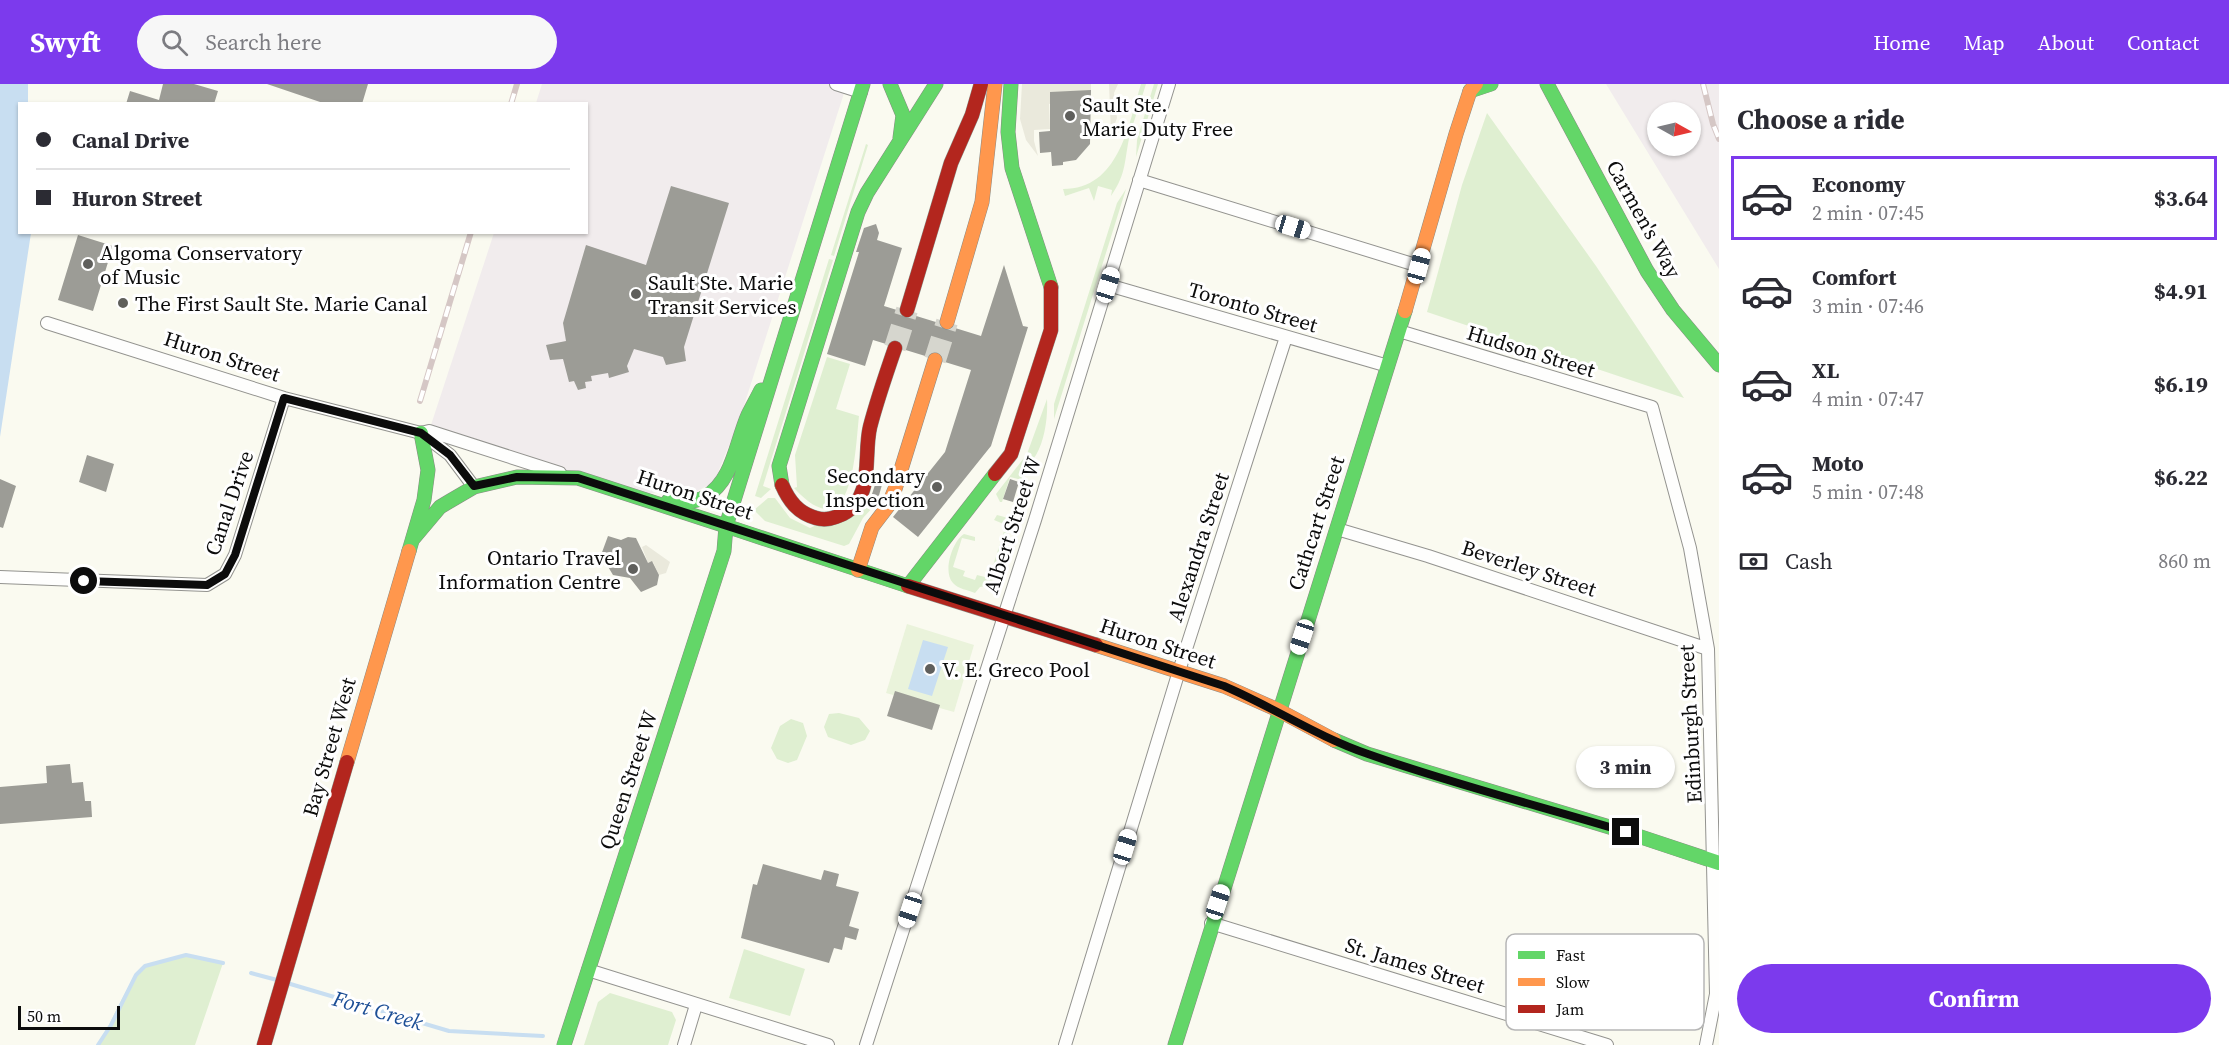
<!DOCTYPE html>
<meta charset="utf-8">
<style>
:root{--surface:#fff;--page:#f7f7f7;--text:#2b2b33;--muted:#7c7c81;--line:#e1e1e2;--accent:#7c3aed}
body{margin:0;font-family:"Source Serif 4",serif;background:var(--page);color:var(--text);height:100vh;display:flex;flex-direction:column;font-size:22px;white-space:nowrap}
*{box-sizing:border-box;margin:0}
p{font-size:20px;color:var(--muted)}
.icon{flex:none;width:33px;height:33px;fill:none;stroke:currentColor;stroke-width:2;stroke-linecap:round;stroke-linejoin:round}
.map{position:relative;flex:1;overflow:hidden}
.side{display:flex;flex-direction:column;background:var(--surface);width:510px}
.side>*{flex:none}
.banner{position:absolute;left:18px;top:18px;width:570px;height:132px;border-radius:0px;box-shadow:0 2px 4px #0004;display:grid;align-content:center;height:132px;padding:0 18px;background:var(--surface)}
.needle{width:39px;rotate:98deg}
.buttons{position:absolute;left:1647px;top:18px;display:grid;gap:12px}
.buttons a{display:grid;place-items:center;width:54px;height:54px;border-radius:50%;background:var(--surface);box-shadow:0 2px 4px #0004;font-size:30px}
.scale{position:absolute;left:18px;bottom:15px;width:102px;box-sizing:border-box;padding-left:6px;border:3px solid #0c0c0c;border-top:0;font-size:16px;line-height:21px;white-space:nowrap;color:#0c0c0c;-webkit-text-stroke:4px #fff;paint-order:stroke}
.end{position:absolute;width:27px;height:27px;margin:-14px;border:8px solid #0c0c0c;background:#fff;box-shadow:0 0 0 3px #fff}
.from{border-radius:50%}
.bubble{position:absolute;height:42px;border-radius:21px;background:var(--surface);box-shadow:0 2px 4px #0004;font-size:20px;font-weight:700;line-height:42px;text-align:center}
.car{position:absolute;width:18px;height:36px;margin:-18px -9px;border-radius:8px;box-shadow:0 0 4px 2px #0007;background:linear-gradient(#fff 24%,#345 0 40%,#fff 0 76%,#345 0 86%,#fff 0)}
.banner b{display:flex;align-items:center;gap:21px;height:57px;font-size:22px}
.banner b+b{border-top:2px solid var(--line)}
.banner i{width:15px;height:15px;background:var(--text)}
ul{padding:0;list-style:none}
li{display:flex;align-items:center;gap:18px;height:84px;margin:0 12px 9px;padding:0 6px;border:3px solid transparent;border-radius:0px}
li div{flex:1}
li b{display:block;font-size:22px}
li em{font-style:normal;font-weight:700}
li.selected{border-color:var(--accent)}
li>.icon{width:54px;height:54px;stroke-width:1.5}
h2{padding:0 18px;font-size:27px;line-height:72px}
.pay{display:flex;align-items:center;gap:15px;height:66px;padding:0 18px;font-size:22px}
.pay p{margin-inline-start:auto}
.cta{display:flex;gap:12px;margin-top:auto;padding:12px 18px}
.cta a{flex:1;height:69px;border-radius:36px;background:var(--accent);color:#fff;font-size:24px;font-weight:700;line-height:69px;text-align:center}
header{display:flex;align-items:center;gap:36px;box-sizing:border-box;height:84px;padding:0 30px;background:var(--accent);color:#fff}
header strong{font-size:28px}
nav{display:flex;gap:33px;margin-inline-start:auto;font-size:21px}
.search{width:420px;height:54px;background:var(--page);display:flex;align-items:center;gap:15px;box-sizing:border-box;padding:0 21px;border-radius:33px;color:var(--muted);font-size:22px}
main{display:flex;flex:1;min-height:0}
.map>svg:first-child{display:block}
.industrial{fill:#f1eced;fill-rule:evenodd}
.green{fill:#dfefd1}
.pitch{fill:#eaf3db}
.plaza{fill:#eae9dc}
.water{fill:#c8def1}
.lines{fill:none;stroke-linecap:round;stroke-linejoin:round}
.stream{stroke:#c8def1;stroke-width:4}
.building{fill:#9c9c96}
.highway-tunnel{stroke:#d6d6ce;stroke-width:22;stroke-dasharray:22 11;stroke-linecap:butt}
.street-casing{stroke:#93938f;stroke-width:14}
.fast-casing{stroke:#8a8a85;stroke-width:15}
.slow-casing{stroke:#8a8a85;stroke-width:15}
.jam-casing{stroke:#8a8a85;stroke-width:15}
.street{stroke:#fefefd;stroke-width:12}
.fast{stroke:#63d668;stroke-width:14}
.slow{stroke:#ff974d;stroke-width:14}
.jam{stroke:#b3261e;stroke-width:14}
.rail-casing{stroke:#d5c7c5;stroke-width:6}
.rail{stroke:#fff;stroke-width:4;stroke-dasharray:11;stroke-linecap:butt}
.route{stroke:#0c0c0c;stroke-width:8}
.poi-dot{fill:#5f5f5c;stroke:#fff;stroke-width:2}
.labels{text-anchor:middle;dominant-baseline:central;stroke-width:6;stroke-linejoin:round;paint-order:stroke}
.poi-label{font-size:21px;fill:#0c0c0c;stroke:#fff;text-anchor:start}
.street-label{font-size:21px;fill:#0c0c0c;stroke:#fff}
.water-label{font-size:22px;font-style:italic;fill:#1d4f96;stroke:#fff}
.key{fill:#fff;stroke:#b6b6b6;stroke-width:1.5}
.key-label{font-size:16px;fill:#0c0c0c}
</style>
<header>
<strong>Swyft</strong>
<div class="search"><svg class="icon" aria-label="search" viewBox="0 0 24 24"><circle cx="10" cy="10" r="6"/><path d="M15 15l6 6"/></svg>Search here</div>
<nav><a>Home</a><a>Map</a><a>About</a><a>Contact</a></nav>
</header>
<main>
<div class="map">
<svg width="1719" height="961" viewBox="0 0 1719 961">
<rect width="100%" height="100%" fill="#fafaf0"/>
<path class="industrial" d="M542,0H836L846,3L739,337L714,398L690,411L665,407L634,412L429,347L494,149L586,148V20L536,19Z
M1606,0H1719V185ZM1658,28H1690V62H1658Z"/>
<path class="green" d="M1141,0H1146C1141,17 1135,33 1130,50C1124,76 1127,89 1111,112L1112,106L1098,102L1094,117L1089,104L1065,112L1063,105C1119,105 1128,42 1141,0Z
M1154,0H1158L1136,73L1137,56Z
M1487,29L1596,182L1684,314L1427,228L1462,101Z
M866,60L868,61L834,172L831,171Z
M1126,105L1054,335V320L1117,119Z
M829,175L833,176L763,402L771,405L761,414L755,412Z
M827,273L850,280L836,325L859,332C855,369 853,468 794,404L797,403L795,371Z
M1047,315C1048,332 1045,356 1036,371C1030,380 1025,385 1022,396L1010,393L1002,418H1000L996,410L1027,370Z
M768,414H775L790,434L810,444L866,418L875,421L863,434L849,460L844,462L765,437L754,426Z
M997,431L1012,435L991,501L980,503L975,509C968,506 958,505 953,499C942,488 953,456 964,450L975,453V457L962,454L953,483L965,487L963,492L975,496L977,491L989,494L1006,441L994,436Z
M839,629L859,634L870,647L865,656L851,661L828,653L824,643L829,630Z
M791,635L803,639L807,652L797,676L788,679L777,675L771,664L780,642Z
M744,865L805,885L790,932L729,914Z
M186,871L223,879L195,961H98C110,943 130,892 144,883C155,876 174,874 186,871Z
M610,909L672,928L676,936L668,961H584L598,918Z"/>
<path class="pitch" d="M907,540L974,561L954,628L886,609Z"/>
<path class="plaza" d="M1022,0H1091V6L1049,20L1050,45L1034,46V57L1038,72L1026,56L1020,35Z
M1109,0H1118L1114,9L1117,34L1111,50Z
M646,461L670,478L666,489L659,491L653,478L648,479L642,463Z"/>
<path class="water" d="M0,0H28V19L20,20V148L31,149L0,353Z
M923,556L948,563L932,612L908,605Z"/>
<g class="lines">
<path class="stream" d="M251,889L277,896
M287,899L449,947L543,952
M98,961L111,941L136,891L145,882L186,871L223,879"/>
</g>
<path class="building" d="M163,0H194L218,7L214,20H126L130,7L159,16Z
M267,0H368L362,20H326Z
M1091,6L1090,60L1076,76L1063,78V81L1052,82L1051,68L1040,69L1039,48L1050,47V8Z
M671,102L729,119L684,263L686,277L666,281L663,273L634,265L627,282L629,288L609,294L608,289L591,292L592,297L585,298L586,304L578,306L574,297L569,298L563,275L550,276L546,261L566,257L563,239L586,161L646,181Z
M876,140L879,149L877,156L902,164L884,222L981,252L1004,181L1023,242L1028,243L991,362L918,453L893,433L945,368L971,286L873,256L865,282L827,270L859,168H856L864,144Z
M78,151L113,162L93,227L58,216Z
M87,371L114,380L106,408L79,398Z
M0,395L16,402L3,444L0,443Z
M877,395L883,397L878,415L871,413Z
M1010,395L1019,398L1013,418L1003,415Z
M608,452L621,456L628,453L636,454L648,479L652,477L659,491L657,501L641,508L630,494L613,491L601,471Z
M895,607L940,621L932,646L887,632Z
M70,680L72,699L83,698L85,717H91L92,733L0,740V703L47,699L46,682Z
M763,780L821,796L824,786L839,790L836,802L859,808L849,842L859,845L856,856L845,853L842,866L834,864L829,879L741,854L753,800L757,801Z"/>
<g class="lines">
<path class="highway-tunnel" d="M895,264L907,226
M935,276L947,238"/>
<g class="street-casing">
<path id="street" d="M836,0L861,8
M1139,96L1419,182
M1108,201L1388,282
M47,239L284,314L421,349L450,371L474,403
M1399,247L1652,323L1690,464L1708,565L1716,910L1706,961
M421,349L429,347L560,389
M1337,445L1428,472L1708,565
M0,493L207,501L225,490L235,471L284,314
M1211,839L1607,961
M588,886L828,961
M684,961L696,921
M866,961L1035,436L1169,0
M1065,961L1179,587L1286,253"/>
</g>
<g class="fast-casing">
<path id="fast" d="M863,0L726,442L908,502L995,390
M890,0L903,31L900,54
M1011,0L1008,48L1012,84L1051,203
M1547,0L1647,187L1673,226L1719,281
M1470,7L1491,0
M782,401L779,382L858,128L867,109L936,0
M668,417C680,418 694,419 705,413C733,397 736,358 748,331C752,323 757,314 761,306
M413,455L440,423L450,417L474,403L517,393L578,394L726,442L724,467L564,961
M409,467L424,416L428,386L421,349
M1334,656L1367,670L1626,748L1719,779
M1175,961L1405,227"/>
</g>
<g class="slow-casing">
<path id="slow" d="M1405,227L1456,50L1470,7L1476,0
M947,238L982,118L995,0
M858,486L872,443L888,422L895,405L935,276
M1096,561L1224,602L1278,626L1334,656
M347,678L409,467"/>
</g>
<g class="jam-casing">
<path id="jam" d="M907,226L951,79L972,31L981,0
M995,390L1011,370L1051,246V203
M782,401C789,417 798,429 816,434C826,437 834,434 843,430C875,413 863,372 870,343C877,316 886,290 895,264
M908,502L1096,561
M264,961L347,678"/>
</g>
<use href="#street" class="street"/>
<use href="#fast" class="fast"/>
<use href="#slow" class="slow"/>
<use href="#jam" class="jam"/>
<g class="rail-casing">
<path id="rail" d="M1703,0L1713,40L1719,55
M511,20L517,0
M420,317L471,148"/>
</g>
<use href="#rail" class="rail"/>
</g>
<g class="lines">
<path class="route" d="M84,497L207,501L225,490L235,471L284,314L421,349L450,371L474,402L517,393L578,394L1224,602C1273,623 1318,653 1368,670C1452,700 1540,722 1626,748"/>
</g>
<g class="poi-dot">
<circle cx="1070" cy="32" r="6"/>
<circle cx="88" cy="180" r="6"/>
<circle cx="636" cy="210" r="6"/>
<circle cx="123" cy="219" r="6"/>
<circle cx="937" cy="403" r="6"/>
<circle cx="633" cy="485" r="6"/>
<circle cx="930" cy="585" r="6"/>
</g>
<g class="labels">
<g class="poi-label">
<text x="1082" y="20">Sault Ste.<tspan x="1082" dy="24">Marie Duty Free</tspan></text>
<text x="100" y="168">Algoma Conservatory<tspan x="100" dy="24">of Music</tspan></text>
<text x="648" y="198">Sault Ste. Marie<tspan x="648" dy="24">Transit Services</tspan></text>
<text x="135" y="219">The First Sault Ste. Marie Canal</text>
<text x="925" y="391" text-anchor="end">Secondary<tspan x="925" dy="24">Inspection</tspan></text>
<text x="621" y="473" text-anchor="end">Ontario Travel<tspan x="621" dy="24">Information Centre</tspan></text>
<text x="942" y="585">V. E. Greco Pool</text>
</g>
<g class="street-label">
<text transform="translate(1644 135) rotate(61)">Carmen's Way</text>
<text transform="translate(1253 223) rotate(16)">Toronto Street</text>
<text transform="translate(1531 267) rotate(17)">Hudson Street</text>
<text transform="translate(222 272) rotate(18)">Huron Street</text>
<text transform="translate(695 410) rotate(18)">Huron Street</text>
<text transform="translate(229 419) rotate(-71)">Canal Drive</text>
<text transform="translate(1316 439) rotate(-72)">Cathcart Street</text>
<text transform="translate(1012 441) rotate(-72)">Albert Street W</text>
<text transform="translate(1198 463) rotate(-72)">Alexandra Street</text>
<text transform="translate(1529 484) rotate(18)">Beverley Street</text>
<text transform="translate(1158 559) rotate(18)">Huron Street</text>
<text transform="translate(1690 640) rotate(-93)">Edinburgh Street</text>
<text transform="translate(329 663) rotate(-74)">Bay Street West</text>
<text transform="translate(628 696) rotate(-72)">Queen Street W</text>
<text transform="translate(1415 881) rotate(17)">St. James Street</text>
</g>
<g class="water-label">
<text transform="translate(378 926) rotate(16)">Fort Creek</text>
</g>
</g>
<rect x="1506" y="850" width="198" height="96" rx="9" class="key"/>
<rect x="1518" y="867" width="27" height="8" fill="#63d668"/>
<rect x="1518" y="894" width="27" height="8" fill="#ff974d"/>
<rect x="1518" y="921" width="27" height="8" fill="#b3261e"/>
<g class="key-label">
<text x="1556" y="877">Fast</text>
<text x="1556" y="904">Slow</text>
<text x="1556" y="931">Jam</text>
</g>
</svg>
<div class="buttons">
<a><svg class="needle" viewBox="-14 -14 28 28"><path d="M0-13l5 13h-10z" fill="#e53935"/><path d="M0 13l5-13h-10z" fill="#7c7c81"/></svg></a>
</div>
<div class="scale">50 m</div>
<i class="end from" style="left:84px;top:497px"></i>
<i class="end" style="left:1626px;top:748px"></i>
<div class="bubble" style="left:1576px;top:662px;width:99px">3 min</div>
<i class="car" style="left:1293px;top:143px;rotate:107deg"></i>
<i class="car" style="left:1419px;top:182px;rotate:15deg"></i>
<i class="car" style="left:1108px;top:201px;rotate:17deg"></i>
<i class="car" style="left:1302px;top:553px;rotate:198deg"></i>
<i class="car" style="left:1125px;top:763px;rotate:17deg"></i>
<i class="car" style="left:1218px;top:818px;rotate:18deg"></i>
<i class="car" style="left:910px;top:826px;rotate:198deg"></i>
<div class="banner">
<b><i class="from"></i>Canal Drive</b>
<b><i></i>Huron Street</b>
</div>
</div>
<section class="side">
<h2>Choose a ride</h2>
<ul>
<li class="selected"><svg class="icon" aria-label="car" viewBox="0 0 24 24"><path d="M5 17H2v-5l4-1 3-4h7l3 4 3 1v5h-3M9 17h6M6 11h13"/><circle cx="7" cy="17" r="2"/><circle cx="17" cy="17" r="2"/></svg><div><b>Economy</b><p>2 min · 07:45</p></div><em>$3.64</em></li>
<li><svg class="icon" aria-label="car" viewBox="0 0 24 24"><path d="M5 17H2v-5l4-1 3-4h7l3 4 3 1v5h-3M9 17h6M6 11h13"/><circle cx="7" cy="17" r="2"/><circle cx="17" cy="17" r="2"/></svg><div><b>Comfort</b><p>3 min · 07:46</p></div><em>$4.91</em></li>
<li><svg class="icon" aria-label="car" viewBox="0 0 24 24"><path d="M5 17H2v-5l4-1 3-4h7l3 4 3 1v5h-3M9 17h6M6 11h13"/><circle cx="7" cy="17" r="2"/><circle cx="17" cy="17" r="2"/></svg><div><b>XL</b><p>4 min · 07:47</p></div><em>$6.19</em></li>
<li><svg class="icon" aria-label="car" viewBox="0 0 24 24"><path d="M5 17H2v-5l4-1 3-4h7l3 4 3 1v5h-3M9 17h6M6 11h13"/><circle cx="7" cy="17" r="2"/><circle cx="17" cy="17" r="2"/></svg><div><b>Moto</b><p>5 min · 07:48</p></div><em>$6.22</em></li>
</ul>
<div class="pay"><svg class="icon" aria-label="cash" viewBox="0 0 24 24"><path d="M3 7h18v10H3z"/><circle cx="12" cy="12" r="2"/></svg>Cash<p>860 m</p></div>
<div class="cta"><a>Confirm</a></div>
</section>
</main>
